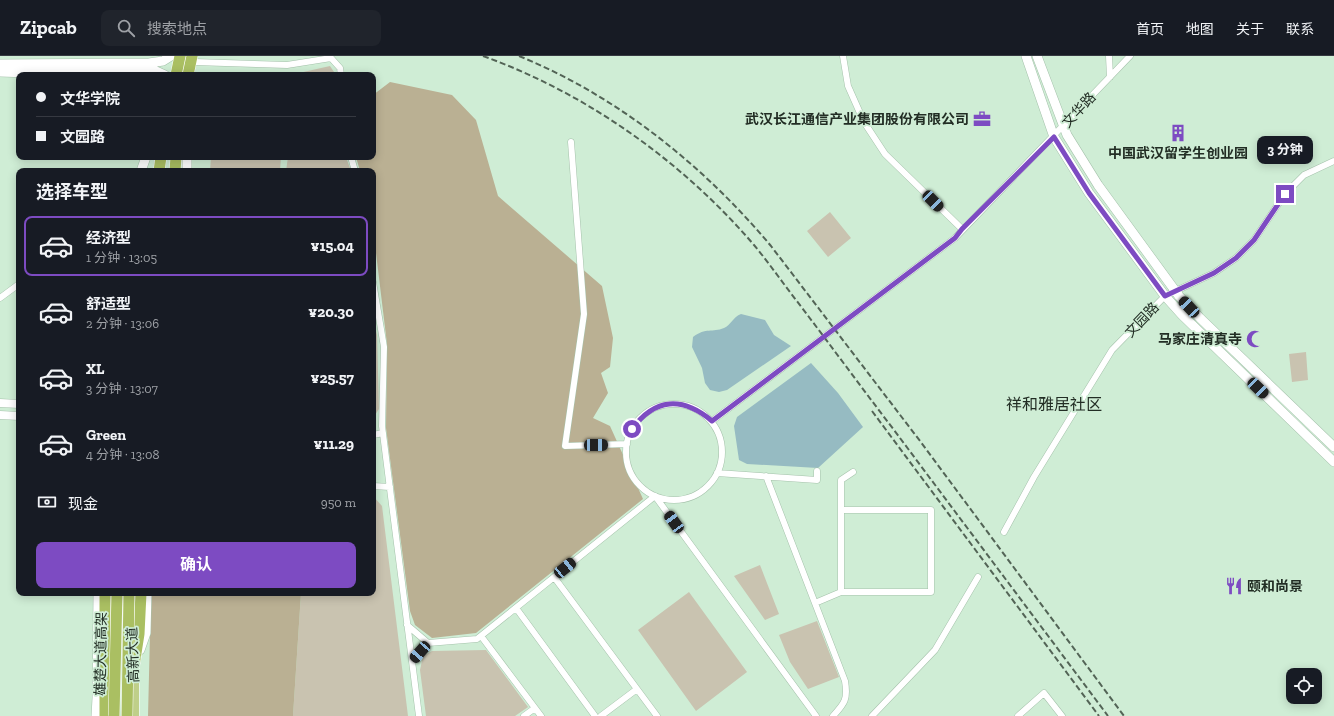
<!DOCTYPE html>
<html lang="zh">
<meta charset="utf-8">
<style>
:root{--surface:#171b24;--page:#20242c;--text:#f1f3f6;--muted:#9ea1a6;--line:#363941;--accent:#7d4bc2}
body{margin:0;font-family:"Zilla Slab","Noto Sans SC",serif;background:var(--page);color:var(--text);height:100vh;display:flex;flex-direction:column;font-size:15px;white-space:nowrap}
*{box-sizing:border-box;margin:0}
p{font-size:13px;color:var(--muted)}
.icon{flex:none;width:22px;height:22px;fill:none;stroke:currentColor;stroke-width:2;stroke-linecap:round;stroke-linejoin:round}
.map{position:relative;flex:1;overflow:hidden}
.sheet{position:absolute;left:16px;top:112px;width:360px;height:428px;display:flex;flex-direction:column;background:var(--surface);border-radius:8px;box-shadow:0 2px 10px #0003}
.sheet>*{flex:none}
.guide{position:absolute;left:16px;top:16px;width:360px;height:88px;border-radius:8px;box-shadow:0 2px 10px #0003;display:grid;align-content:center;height:88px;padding:0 20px;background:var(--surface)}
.tools{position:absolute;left:1286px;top:612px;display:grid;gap:8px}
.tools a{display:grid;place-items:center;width:36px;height:36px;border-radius:8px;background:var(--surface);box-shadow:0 2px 10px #0003;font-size:20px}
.end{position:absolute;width:18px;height:18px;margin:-9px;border:5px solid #7d4bc2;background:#fff;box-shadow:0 0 0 2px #fff}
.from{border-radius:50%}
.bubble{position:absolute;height:28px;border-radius:8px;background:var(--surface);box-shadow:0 2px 10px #0003;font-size:13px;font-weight:700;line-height:28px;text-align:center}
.car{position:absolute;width:12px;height:24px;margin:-12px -6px;border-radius:5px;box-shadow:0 0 3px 1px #0007;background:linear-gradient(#222 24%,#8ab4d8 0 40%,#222 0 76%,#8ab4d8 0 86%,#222 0)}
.guide b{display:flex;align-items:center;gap:14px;height:38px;font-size:15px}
.guide b+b{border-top:1px solid var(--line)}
.guide i{width:10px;height:10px;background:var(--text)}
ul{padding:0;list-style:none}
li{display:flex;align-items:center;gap:12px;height:60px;margin:0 8px 6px;padding:0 12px;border:2px solid transparent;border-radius:8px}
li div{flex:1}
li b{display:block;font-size:15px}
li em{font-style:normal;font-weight:700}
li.selected{border-color:var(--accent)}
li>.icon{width:36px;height:36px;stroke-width:1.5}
h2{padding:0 20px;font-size:18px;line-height:48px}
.pay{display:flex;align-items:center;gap:10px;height:44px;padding:0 20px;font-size:15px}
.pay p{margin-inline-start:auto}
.action{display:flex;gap:8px;margin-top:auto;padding:8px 20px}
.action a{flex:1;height:46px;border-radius:8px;background:var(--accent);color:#fff;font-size:16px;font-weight:700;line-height:46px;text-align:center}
header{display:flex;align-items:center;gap:24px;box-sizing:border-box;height:56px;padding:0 20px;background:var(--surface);border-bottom:1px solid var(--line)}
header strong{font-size:19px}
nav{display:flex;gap:22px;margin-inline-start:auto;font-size:14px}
.search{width:280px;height:36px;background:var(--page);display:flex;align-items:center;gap:10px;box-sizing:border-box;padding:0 14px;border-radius:8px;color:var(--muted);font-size:15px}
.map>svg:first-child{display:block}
.green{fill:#c9c3b0}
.forest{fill:#bab093}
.water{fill:#96bbc2}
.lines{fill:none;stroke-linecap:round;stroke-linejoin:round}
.minor-casing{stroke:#a5c2ab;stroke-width:7}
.tertiary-casing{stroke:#a5c2ab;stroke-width:9}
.secondary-casing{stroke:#a5c2ab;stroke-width:10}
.primary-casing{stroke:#fff;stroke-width:11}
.trunk-casing{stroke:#fff;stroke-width:12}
.minor{stroke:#fff;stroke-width:6}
.tertiary{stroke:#fff;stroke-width:8}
.secondary{stroke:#fff;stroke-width:9}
.primary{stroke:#bfcf89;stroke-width:10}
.trunk{stroke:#aabf62;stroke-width:11}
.rail{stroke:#536456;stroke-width:2;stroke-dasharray:6 3;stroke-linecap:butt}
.trunk-bridge-casing{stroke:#fff;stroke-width:12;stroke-linecap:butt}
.trunk-bridge{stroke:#aabf62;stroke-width:11}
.route{stroke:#7d4bc2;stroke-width:5}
.labels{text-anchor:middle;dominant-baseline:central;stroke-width:3.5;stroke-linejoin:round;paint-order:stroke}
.street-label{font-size:14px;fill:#222d24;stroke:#cfedd5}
.poi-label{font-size:14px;font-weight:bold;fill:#222d24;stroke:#cfedd5;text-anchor:end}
.quarter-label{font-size:16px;fill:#222d24;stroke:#cfedd5}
</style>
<header>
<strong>Zipcab</strong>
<div class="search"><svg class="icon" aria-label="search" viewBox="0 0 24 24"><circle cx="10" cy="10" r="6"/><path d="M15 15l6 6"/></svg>搜索地点</div>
<nav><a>首页</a><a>地图</a><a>关于</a><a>联系</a></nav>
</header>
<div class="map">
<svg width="1334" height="660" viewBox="0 0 1334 660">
<rect width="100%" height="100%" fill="#cfedd5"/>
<path class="green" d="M330,10L336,19H299V17Z
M211,101H281L280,115H210Z
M288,101H346L351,115H286Z
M830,156L851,182L828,201L807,175Z
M373,262L377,279L379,353L373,362Z
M1306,296L1308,324L1292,326L1289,298Z
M373,440L382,450L408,660H293L301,537H373Z
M760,509L779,558L765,564L734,520Z
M689,536L747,616L696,655L638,574Z
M817,565L839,621L808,633L790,606L779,579Z
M486,594L528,651L515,660H426L420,614L423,600L432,595Z"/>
<path class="forest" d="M390,26L452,39L476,64L498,140L602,230L613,282L610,311L601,317L608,337L593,362L610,370L643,443L476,577L432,582L415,569L410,555L386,372L387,288L373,172V115H360L356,101H373V39Z
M151,537H301L293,660H148Z"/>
<path class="water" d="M741,258L765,264L774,279L791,290L727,334L719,336L710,334L705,327L702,312L692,291L693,281C706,271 712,277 724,272C731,269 733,261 741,258Z
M811,307L838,337L863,371L818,412L747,408L739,404L734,370L737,361Z"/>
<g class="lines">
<g class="minor-casing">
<path id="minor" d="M843,0L848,30L864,66L885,98L962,173
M1109,0L1110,21
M194,6L287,9L331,2L340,12L341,19
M571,86L584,258L565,390L627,388
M351,101L355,115
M373,226L384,291L382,370L419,660
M0,242L19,228
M626 396a48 48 0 1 1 96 0a48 48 0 1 1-96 0Z
M712,365L955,182L1130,0
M373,379L383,377
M717,417L817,424V415
M766,420L845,625C848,643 845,647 833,660
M373,430L390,431
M1004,476L1034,421L1112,294L1165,240L1214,217L1236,202L1254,184L1285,138L1304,119L1334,105
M554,521L657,660
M841,536H931V454H841
M815,547L841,536V424L853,416
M516,552L595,660
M407,569L428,587
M481,580L541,660
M412,605L428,587L477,583L655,440L816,660
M524,660L535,652
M601,660L637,633
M872,660L935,594L978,521
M1018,660L1044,637L1062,660"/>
</g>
<g class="tertiary-casing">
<path id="tertiary" d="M0,347L19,348
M0,359L19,360"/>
</g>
<g class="secondary-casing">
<path id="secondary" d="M1026,0L1054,81L1089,137L1165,240L1182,259L1334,406
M1037,0L1067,79L1098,129L1179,240L1200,262L1334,391
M0,8L149,7L163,5L171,0
M0,16L29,17L68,13L154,14L165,19
M141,115L146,101
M187,115V101
M140,594L146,577L147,537
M96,660L97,642L98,537"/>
</g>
<g class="primary-casing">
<path id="primary" d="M134,660V603"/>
</g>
<g class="trunk-casing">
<path id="trunk" d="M159,115L161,101
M134,610L139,578L141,537
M105,660V537"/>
</g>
<use href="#minor" class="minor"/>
<use href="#tertiary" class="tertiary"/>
<use href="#secondary" class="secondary"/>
<use href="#primary" class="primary"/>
<use href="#trunk" class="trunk"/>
<path class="rail" d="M483,0C586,37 682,105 754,189C769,207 782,226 796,244C829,287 861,331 894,374C965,469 1037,565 1108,660
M519,0C617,40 703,109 771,190L920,385L1124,660
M872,355L1099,660"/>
<g class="trunk-bridge-casing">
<path id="trunk-bridge" d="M176,19L180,0
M188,19L192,0
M175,115L176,101
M114,660L117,537
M127,660L129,537"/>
</g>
<use href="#trunk-bridge" class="trunk-bridge"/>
</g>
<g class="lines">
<path class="route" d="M632,373C655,342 682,340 712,365L955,182L962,173L1054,81L1089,137L1165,240L1214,217L1236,202L1254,184L1285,138"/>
</g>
<defs>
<g id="office-bare" transform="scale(1.38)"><path d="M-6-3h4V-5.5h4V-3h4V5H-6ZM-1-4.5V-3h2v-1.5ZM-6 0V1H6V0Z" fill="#7d4bc2" stroke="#cfedd5" stroke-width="2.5" paint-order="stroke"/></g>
<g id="building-bare" transform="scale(1.38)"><path d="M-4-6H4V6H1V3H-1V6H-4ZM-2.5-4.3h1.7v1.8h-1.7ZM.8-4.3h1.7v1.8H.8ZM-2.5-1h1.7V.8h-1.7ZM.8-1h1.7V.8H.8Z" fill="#7d4bc2" stroke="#cfedd5" stroke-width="2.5" paint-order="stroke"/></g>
<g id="mosque-bare" transform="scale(1.38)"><path d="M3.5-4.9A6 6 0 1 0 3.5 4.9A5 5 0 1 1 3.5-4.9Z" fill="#7d4bc2" stroke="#cfedd5" stroke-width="2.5" paint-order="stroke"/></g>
<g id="restaurant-bare" transform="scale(1.38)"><path d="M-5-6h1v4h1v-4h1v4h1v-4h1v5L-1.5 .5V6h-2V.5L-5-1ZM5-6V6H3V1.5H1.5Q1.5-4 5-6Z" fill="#7d4bc2" stroke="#cfedd5" stroke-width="2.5" paint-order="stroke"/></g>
</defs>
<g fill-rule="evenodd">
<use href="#office-bare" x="982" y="63"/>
<use href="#building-bare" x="1178" y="77"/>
<use href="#mosque-bare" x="1255" y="283"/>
<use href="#restaurant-bare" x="1234" y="530"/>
</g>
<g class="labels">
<g class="street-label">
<text transform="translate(1079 54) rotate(-47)">文华路</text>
<text transform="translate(1142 264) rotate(-46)">文园路</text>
<text transform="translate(101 598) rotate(-89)">雄楚大道高架</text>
<text transform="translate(133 599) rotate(-92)">高新大道</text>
</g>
<g class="poi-label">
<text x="969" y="63">武汉长江通信产业集团股份有限公司</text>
<text x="1178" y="97" text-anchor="middle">中国武汉留学生创业园</text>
<text x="1242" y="283">马家庄清真寺</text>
<text x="1247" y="530" text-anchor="start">颐和尚景</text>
</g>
<g class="quarter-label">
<text x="1054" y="348">祥和雅居社区</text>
</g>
</g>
</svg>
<div class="tools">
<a><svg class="icon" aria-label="locate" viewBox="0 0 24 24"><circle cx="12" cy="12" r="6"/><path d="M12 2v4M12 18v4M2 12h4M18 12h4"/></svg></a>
</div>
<i class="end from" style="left:632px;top:373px"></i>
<i class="end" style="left:1285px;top:138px"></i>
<div class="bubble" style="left:1257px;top:80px;width:56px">3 分钟</div>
<i class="car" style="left:933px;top:145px;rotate:135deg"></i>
<i class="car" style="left:1189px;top:251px;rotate:317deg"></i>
<i class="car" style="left:1258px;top:332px;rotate:134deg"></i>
<i class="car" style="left:596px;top:389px;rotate:89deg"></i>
<i class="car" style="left:674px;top:466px;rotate:324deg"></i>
<i class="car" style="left:565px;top:512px;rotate:51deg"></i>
<i class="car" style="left:420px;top:596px;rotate:221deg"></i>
<div class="guide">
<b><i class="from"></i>文华学院</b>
<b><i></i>文园路</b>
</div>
<section class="sheet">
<h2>选择车型</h2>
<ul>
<li class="selected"><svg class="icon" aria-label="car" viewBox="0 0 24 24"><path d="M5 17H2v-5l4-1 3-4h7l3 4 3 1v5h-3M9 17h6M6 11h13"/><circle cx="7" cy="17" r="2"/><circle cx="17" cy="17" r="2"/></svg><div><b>经济型</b><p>1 分钟 · 13:05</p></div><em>¥15.04</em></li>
<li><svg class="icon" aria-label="car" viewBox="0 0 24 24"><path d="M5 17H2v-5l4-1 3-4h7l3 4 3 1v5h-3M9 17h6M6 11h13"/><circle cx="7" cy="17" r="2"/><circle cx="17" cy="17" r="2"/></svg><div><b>舒适型</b><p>2 分钟 · 13:06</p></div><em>¥20.30</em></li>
<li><svg class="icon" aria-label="car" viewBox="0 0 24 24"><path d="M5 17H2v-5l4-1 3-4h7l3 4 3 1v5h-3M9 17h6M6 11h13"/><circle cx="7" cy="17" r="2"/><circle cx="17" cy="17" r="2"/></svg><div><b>XL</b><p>3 分钟 · 13:07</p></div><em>¥25.57</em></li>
<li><svg class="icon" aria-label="car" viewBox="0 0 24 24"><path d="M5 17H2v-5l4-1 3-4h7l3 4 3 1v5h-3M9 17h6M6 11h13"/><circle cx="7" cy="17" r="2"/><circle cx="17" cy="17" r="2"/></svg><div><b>Green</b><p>4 分钟 · 13:08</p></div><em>¥11.29</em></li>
</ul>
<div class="pay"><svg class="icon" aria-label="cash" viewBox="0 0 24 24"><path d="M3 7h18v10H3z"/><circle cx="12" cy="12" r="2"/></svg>现金<p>950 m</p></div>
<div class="action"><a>确认</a></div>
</section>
</div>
